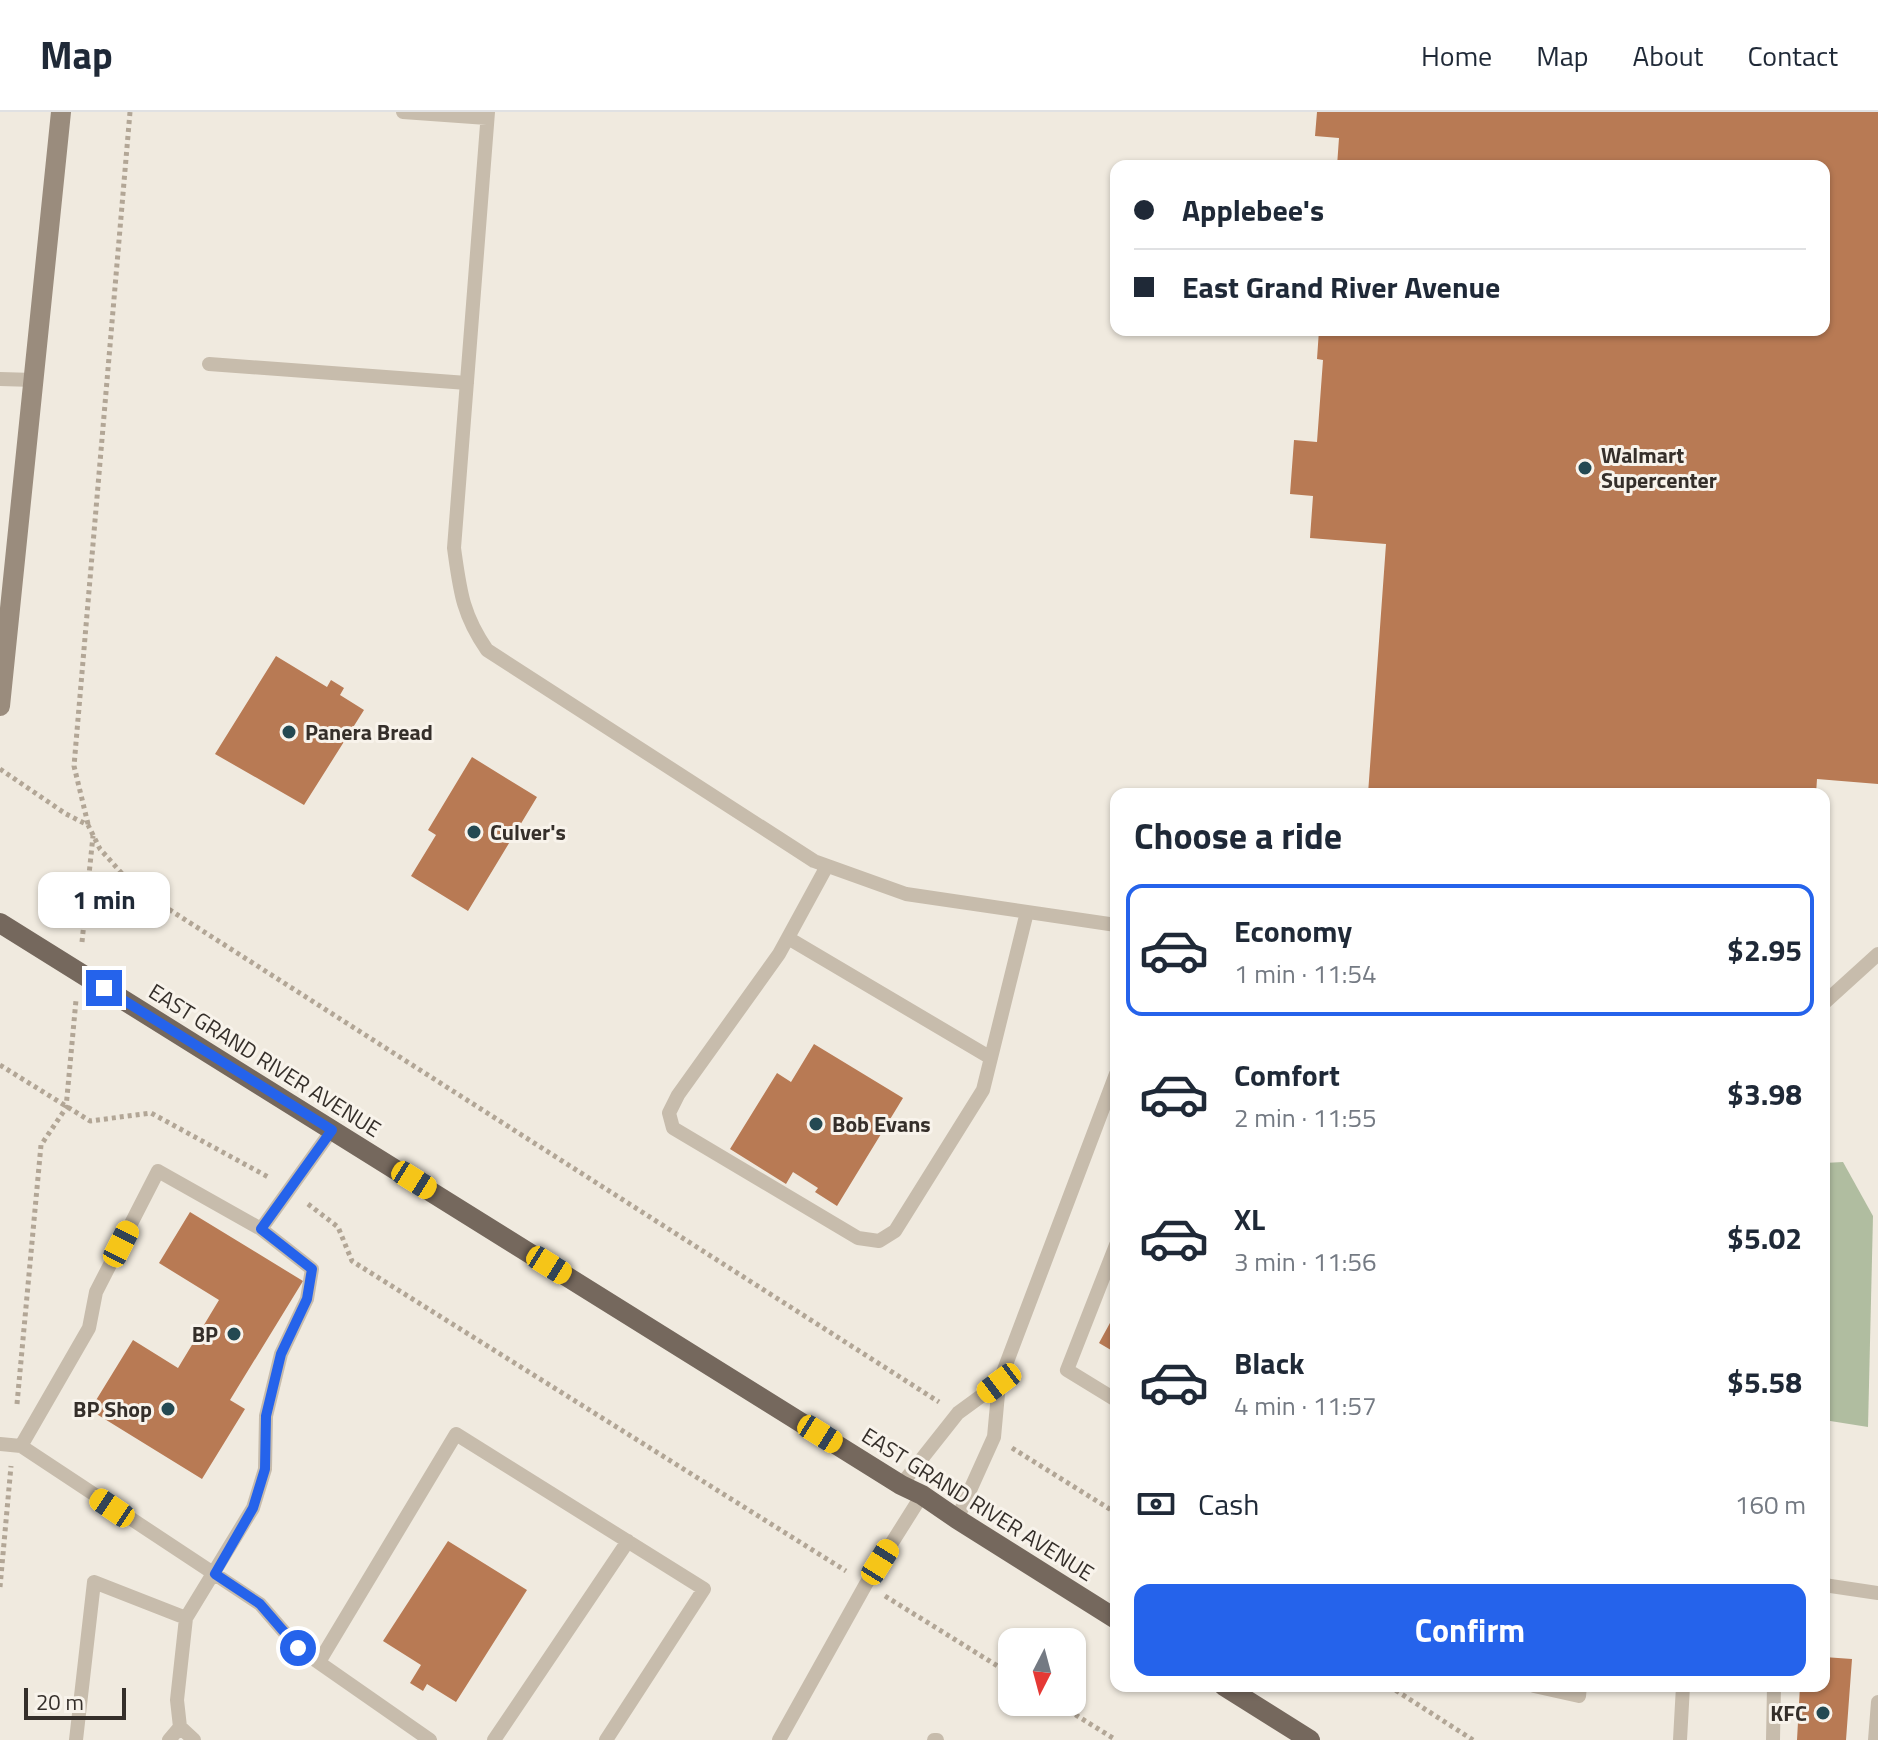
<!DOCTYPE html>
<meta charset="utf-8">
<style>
:root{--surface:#fff;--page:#f6f6f7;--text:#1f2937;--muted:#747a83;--line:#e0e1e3;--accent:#2563eb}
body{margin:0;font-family:"Titillium Web",sans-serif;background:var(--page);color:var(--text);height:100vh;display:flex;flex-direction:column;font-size:30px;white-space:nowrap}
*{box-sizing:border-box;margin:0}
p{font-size:26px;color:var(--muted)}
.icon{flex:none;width:44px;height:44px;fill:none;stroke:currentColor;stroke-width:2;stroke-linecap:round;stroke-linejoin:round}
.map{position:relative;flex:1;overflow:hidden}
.side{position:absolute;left:1110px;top:676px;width:720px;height:904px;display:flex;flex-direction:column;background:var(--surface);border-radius:16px;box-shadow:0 2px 6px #0004}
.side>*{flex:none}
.banner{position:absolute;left:1110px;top:48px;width:720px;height:176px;border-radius:16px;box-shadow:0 2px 6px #0004;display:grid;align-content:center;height:176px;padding:0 24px;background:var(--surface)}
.needle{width:52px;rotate:186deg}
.fabs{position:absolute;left:998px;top:1516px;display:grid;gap:16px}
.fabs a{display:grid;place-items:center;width:88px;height:88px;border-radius:16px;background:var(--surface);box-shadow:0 2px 6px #0004;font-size:40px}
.scale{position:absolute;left:24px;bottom:20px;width:102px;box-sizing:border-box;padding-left:8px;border:4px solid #352f2a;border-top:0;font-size:22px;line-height:28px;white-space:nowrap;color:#352f2a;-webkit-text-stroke:6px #f8f3eb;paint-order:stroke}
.end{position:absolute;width:36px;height:36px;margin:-18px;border:10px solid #2563eb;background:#fff;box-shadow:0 0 0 4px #fff}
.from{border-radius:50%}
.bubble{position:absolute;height:56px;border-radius:16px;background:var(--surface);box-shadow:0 2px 6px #0004;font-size:26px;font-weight:700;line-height:56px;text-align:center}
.car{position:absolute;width:24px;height:48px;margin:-24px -12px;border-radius:10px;box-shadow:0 0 6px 2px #0007;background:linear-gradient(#f5c518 24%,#345 0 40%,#f5c518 0 76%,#345 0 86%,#f5c518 0)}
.banner b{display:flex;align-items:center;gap:28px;height:76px;font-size:30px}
.banner b+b{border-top:2px solid var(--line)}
.banner i{width:20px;height:20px;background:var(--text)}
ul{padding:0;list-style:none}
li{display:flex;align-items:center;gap:24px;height:132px;margin:0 16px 12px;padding:0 8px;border:4px solid transparent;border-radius:16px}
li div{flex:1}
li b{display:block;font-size:30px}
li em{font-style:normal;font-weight:700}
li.active{border-color:var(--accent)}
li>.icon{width:72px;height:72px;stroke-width:1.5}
h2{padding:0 24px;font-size:36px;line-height:96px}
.pay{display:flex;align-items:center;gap:20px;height:88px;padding:0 24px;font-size:30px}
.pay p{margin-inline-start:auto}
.primary-button{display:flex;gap:16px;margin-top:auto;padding:16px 24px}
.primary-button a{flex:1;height:92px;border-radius:16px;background:var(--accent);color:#fff;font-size:32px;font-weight:700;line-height:92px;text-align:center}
header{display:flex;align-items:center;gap:48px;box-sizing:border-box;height:112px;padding:0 40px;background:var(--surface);border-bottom:2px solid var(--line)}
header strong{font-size:38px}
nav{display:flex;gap:44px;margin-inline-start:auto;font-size:28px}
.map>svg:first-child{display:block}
.green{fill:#b0bda0}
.building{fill:#b87a54}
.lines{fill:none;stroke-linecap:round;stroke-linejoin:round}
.path{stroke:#b2a696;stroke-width:5;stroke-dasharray:4 4;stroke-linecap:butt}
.service{stroke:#c7bcac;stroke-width:14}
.secondary{stroke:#9a8c7d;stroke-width:20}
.primary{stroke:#75685d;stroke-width:20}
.route{stroke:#2563eb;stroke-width:10}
.poi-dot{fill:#244952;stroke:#f8f3eb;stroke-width:3}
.labels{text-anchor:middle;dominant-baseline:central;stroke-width:6;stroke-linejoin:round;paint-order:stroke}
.poi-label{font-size:22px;font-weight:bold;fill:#352f2a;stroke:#f8f3eb;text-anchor:start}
.street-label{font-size:22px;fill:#352f2a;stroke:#f8f3eb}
</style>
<header>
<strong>Map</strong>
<nav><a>Home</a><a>Map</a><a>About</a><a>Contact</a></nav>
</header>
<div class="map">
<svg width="1878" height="1628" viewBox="0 0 1878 1628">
<rect width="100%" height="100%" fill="#f0eadf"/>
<path class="green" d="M1843,1050L1873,1104L1868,1315L1824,1308V1051Z"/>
<path class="building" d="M1317,0H1878V672L1817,667L1816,682H1368L1386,432L1310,426L1313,384L1290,382L1294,328L1317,330L1323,248L1317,247L1319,218H1824V54H1337L1339,26L1315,24Z
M276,544L327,575L331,568L344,576L340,583L364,598L304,693L215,642Z
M472,645L537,685L468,799L411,764L436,723L428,718Z
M814,932L903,986L837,1094L815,1080L818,1076L793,1060L786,1072L730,1037L777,961L791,970Z
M190,1100L303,1169L230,1288L245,1297L202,1367L90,1298L133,1228L178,1256L219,1188L159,1151Z
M1116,1200V1241L1099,1231Z
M448,1429L527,1478L456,1590L427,1572L423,1579L410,1571L421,1553L383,1529Z
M1824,1545L1852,1547L1846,1628H1797L1800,1574H1824Z"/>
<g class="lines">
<path class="path" d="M0,657L66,702L88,713L100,737L134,775L939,1290
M88,712L74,654L130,0
M82,830L93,724
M0,953L90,1009L151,1001L270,1066
M308,1092L338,1115L352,1149L846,1459
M17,1292L41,1033L66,996L76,888
M1012,1336L1116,1401
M0,1475L11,1354
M885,1484L1012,1563
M1389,1574L1473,1628
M1055,1590L1116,1628"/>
<path class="service" d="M403,0L487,6
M488,0L454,436C460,478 462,502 487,538L814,749L906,782L1116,813
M209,252L467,271
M0,267L34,268
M827,754L779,842L678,983L669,1001L673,1016L858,1126L879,1129L895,1119L983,978L1027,800
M788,826L991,946
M1824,891L1878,842
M1116,1133L1067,1258L1116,1288
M0,1332L21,1334L260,1492L298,1536L430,1628
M21,1334L89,1216L96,1180L158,1059L261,1117L332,1018
M901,1373L958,1301L999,1271
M957,1407L994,1325L999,1271L1116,962
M1824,1473L1878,1481
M186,1506L177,1588L180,1615L194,1628
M319,1550L456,1322L704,1477L606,1628
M1534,1574L1579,1584L1580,1574
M76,1628L94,1470L186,1506L253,1396L265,1357L266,1304L281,1242L307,1187L312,1157L261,1117
M169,1628L180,1615
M494,1628L628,1429
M779,1628L866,1472L922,1383
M934,1628H937
M1680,1628L1683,1574
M1773,1628L1774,1574
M1875,1628L1878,1590"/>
<path class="secondary" d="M0,594L61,0"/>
<path class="primary" d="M0,811L901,1373L922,1383L957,1407L1116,1507
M1224,1574L1310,1628"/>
</g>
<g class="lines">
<path class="route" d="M104,876L332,1018L261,1117L312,1157L307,1187L281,1242L266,1304L265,1357L253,1396L215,1462L260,1492L298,1536"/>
</g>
<g class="poi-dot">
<circle cx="1585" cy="356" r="8"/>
<circle cx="289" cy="620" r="8"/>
<circle cx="474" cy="720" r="8"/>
<circle cx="816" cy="1012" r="8"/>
<circle cx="234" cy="1222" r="8"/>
<circle cx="168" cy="1297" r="8"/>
<circle cx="1823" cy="1601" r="8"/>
</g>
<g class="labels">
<g class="poi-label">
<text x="1601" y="343">Walmart<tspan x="1601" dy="25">Supercenter</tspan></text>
<text x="305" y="620">Panera Bread</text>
<text x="490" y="720">Culver's</text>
<text x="832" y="1012">Bob Evans</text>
<text x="218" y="1222" text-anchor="end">BP</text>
<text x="152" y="1297" text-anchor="end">BP Shop</text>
<text x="1807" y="1601" text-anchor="end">KFC</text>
</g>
<g class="street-label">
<text transform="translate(265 948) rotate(32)">EAST GRAND RIVER AVENUE</text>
<text transform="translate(978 1392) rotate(32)">EAST GRAND RIVER AVENUE</text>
</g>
</g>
</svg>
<div class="fabs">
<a><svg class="needle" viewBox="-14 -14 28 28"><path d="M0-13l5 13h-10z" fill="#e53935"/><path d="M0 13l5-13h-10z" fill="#747a83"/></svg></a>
</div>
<div class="scale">20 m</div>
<i class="end from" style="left:298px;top:1536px"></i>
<i class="end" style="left:104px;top:876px"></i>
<div class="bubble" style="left:38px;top:760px;width:132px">1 min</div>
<i class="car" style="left:414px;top:1068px;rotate:122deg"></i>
<i class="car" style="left:121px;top:1132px;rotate:27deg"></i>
<i class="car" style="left:549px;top:1153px;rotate:122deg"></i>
<i class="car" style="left:999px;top:1271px;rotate:233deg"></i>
<i class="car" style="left:820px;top:1322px;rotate:122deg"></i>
<i class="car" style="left:112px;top:1396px;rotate:304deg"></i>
<i class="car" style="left:880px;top:1450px;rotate:32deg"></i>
<div class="banner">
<b><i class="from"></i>Applebee's</b>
<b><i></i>East Grand River Avenue</b>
</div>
<section class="side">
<h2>Choose a ride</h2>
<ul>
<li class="active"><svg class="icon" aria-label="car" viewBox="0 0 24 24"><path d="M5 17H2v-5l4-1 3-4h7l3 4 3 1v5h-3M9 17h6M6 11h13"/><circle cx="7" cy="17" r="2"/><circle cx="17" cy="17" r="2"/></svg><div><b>Economy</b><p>1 min · 11:54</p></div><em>$2.95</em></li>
<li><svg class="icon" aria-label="car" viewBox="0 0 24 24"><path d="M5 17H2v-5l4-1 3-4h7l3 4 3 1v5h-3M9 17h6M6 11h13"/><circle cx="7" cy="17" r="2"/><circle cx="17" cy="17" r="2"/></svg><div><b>Comfort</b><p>2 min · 11:55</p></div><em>$3.98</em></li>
<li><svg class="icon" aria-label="car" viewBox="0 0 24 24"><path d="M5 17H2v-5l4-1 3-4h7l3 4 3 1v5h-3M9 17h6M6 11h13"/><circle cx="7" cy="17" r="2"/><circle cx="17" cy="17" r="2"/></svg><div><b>XL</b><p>3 min · 11:56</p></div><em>$5.02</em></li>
<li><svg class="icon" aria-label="car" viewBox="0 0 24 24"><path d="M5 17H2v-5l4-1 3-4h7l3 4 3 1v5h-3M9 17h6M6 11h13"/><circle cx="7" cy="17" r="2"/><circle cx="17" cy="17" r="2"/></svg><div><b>Black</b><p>4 min · 11:57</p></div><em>$5.58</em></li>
</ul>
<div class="pay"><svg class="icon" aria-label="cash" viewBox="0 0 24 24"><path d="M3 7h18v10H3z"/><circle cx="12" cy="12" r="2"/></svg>Cash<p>160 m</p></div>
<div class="primary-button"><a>Confirm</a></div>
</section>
</div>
